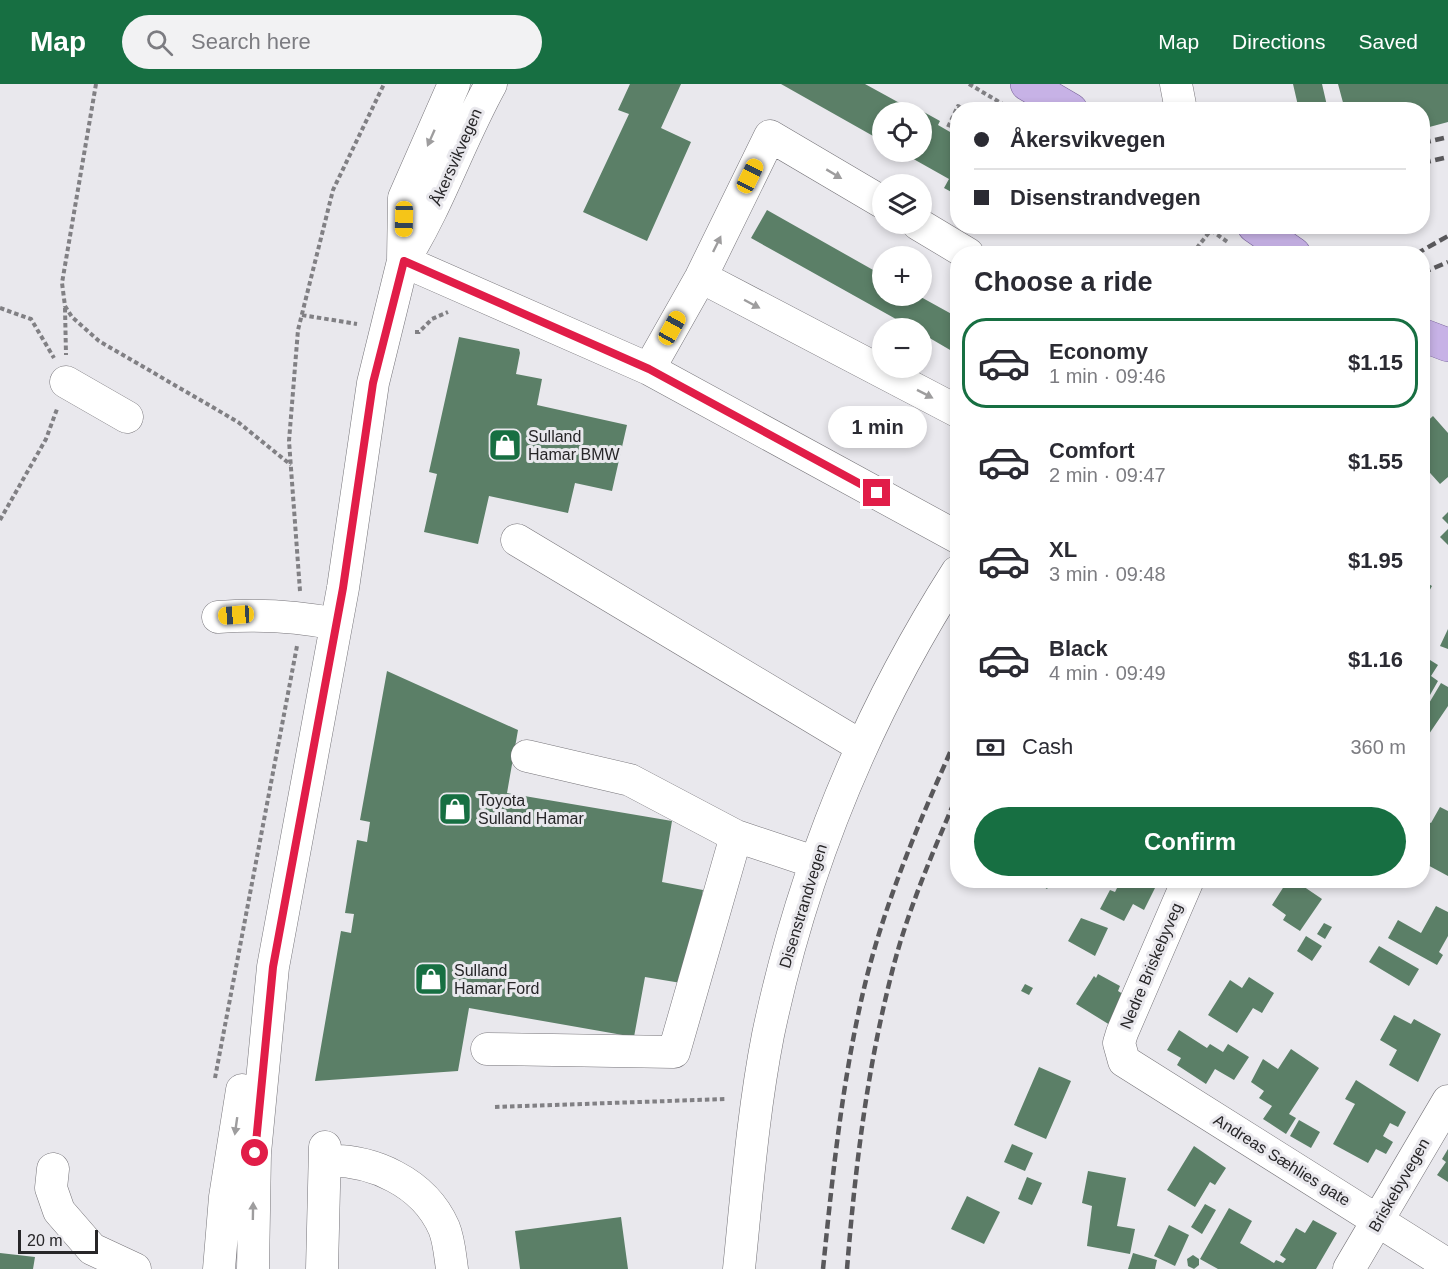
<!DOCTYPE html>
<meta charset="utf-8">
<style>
:root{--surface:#fff;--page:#f2f2f3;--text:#2b2b33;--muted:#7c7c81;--line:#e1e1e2;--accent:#176f42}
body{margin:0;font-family:Arial,sans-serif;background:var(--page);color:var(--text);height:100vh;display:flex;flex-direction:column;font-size:22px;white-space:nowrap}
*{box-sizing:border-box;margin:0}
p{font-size:20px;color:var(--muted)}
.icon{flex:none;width:33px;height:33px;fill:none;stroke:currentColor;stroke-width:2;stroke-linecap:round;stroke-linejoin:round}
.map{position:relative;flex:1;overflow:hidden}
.sheet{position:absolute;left:950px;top:162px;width:480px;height:642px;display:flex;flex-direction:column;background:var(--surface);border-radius:24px;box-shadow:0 3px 9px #0003}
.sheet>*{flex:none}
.guide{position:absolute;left:950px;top:18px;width:480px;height:132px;border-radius:24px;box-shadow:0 3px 9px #0003;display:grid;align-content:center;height:132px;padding:0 24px;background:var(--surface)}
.controls{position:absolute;left:872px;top:18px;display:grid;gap:12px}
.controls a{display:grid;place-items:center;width:60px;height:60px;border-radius:50%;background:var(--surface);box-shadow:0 3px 9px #0003;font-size:30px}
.scale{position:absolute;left:18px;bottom:15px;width:80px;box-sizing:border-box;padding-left:6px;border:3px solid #272628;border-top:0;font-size:16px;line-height:21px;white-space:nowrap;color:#272628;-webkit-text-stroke:4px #e9e8ed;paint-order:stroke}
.end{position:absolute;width:27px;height:27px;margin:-14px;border:8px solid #e11d48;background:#fff;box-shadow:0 0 0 3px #fff}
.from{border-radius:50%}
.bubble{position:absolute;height:42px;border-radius:21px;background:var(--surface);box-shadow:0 3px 9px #0003;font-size:20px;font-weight:700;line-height:42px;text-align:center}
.car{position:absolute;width:18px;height:36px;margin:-18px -9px;border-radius:8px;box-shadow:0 0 4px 2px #0007;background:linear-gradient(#f5c518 24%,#345 0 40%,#f5c518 0 76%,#345 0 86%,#f5c518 0)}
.guide b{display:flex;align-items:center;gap:21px;height:57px;font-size:22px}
.guide b+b{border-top:2px solid var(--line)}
.guide i{width:15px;height:15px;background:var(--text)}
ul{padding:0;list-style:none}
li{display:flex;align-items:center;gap:18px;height:90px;margin:0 12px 9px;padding:0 12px;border:3px solid transparent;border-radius:24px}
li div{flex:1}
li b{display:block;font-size:22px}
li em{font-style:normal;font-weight:700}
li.current{border-color:var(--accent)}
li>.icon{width:54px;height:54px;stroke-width:1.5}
h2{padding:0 24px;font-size:27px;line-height:72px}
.pay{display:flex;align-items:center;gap:15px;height:66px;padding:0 24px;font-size:22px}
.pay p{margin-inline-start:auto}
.action{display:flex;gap:12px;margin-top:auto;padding:12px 24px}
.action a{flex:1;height:69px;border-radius:36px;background:var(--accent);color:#fff;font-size:24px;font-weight:700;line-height:69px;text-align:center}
header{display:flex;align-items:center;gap:36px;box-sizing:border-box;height:84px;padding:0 30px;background:var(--accent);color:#fff}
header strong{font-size:28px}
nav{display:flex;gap:33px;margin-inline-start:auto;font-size:21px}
.search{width:420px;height:54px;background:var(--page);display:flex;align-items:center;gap:15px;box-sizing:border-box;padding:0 21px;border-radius:33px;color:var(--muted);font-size:22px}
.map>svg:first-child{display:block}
.building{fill:#5b7f67}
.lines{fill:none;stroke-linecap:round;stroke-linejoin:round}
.minor-casing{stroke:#767479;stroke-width:33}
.major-casing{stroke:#766098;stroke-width:34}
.path{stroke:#818084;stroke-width:4;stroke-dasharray:4.5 3;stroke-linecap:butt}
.minor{stroke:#fff;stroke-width:32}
.major{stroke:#c7b2e6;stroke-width:33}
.rail{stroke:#59585b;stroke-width:4.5;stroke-dasharray:9 4.5;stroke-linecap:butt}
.oneway{fill:#9e9d9e}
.route{stroke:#e11d48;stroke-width:8}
.labels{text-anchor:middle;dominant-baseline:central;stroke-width:6;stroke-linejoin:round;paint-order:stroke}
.street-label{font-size:16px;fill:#272628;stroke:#e9e8ed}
.poi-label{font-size:16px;fill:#272628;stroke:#e9e8ed;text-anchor:start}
</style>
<header>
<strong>Map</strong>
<div class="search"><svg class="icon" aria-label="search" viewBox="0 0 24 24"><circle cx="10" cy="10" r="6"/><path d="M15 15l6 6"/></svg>Search here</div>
<nav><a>Map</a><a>Directions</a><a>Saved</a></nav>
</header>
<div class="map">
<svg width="1448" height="1185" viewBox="0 0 1448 1185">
<rect width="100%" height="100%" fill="#e9e8ed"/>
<path class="building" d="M630,0H681L661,44L691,58L647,157L583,128L629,30L618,26Z
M781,0H865L916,28H882V57Z
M1293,0H1322L1328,26H1299Z
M1338,0H1448V38L1422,45V26H1345Z
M922,27L940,37L938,41L957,52V111L944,104L949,95L901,68H921Z
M767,126L882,191V212H919L957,233V270L921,249V244H912L751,154Z
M459,253L519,265L520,269L516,290L542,295L537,321L627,341L612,407L575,399L568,429L489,412L478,460L424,448L437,390L429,388Z
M1433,332L1448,349V393L1440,400L1422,380V342Z
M1448,428V440L1442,434Z
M1448,445V461L1440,453Z
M1422,496L1432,502L1422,520Z
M1448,545V565L1440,562Z
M1422,571L1438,581L1431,592L1438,597L1426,618L1422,615Z
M387,587L518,646L507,709L672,737L662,798L703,806L687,900L645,893L634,953L469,924L458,987L315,997L341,847L351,849L354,830L345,829L357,756L367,758L370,738L360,736Z
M1441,599L1448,603V622L1429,650L1422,646V631Z
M1440,723L1448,727V792L1422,778V744L1426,737L1431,739Z
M1034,796H1053L1047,805Z
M1121,796H1159L1144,826L1133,820L1124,837L1100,825L1110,806L1115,808Z
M1288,796H1294L1322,815L1300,847L1283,836L1286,831L1272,821Z
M1436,822L1448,828V852L1439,868L1443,871L1437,881L1388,854L1398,836L1421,849Z
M1081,834L1108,844L1095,872L1068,857Z
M1324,839L1332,843L1325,855L1317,850Z
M1306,852L1322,862L1312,877L1297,867Z
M1379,862L1419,885L1409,902L1369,878Z
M1098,890L1120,902L1118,907L1128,913L1110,941L1076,920L1094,892L1096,894Z
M1249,893L1274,909L1262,929L1253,924L1237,949L1208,931L1230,896L1242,904Z
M1025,900L1033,904L1029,911L1021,907Z
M1394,931L1411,940L1414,935L1441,950L1418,998L1389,981L1397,966L1380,956Z
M1179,946L1207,964L1210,960L1223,968L1228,960L1249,973L1234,996L1215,985L1206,1000L1177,981L1181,974L1167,966Z
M1291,965L1319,984L1289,1030L1296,1034L1286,1050L1263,1035L1272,1022L1259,1014L1264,1007L1251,998L1263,975L1278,985Z
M1039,983L1071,997L1046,1055L1014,1041Z
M1356,996L1406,1028L1398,1043L1390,1039L1383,1052L1393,1058L1386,1070L1376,1065L1368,1079L1333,1060L1355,1020L1345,1015Z
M1299,1036L1320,1048L1311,1064L1290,1052Z
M1012,1060L1033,1069L1025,1087L1004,1078Z
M1194,1062L1226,1084L1215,1101L1210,1098L1195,1123L1167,1106Z
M1448,1065V1098L1437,1091L1446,1078L1442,1075Z
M1088,1087L1126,1094L1117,1142L1135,1145L1130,1170L1087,1162L1092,1122L1082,1119Z
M1027,1093L1042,1099L1032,1121L1018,1115Z
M967,1112L1000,1128L984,1160L951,1145Z
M1205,1120L1216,1126L1202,1150L1191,1143Z
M1229,1124L1252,1137L1240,1159L1274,1179L1276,1176L1283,1179L1286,1175L1280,1171L1296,1144L1305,1149L1313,1136L1337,1149L1316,1185H1218L1200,1175Z
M621,1133L628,1185H520L515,1147Z
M1169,1141L1189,1151L1175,1182L1154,1172Z
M0,1169L35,1173L33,1185H0Z
M1133,1169L1157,1176L1155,1185H1128Z
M1193,1171L1199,1175V1181L1194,1185L1188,1182L1187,1175Z"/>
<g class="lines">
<g class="minor-casing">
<path id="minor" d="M1176,0L1181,26
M918,140L968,170
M404,176C439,120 459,58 491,0
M403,177L649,285L957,453
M701,193L957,327
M649,285L701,193L770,52L882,118
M66,298L127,333
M517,456L861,662
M218,533C259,530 296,532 336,540
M527,672L630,696L736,752
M1188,796L1122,949L1119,959L1124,977L1448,1181
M487,965L674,968L736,752L814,778
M325,1077C372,1075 424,1098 444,1144C449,1156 450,1171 452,1185
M53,1085L51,1104L59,1127L92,1165L135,1185
M219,1185L225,1113L242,1006
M253,1185L255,1069L273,883L343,504L373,299L403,177L404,114L454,0
M322,1185L325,1063
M739,1185C747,1107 753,1028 768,951C803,783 865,632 957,488
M1349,1185L1448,1017"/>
</g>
<g class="major-casing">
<path id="major" d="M1027,0L1071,26
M1254,142L1294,170
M1422,251L1448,261"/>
</g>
<path class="path" d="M96,0L62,199L65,222L72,233L99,257L238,338L291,381
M969,0L1006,22
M948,43L958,22L964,26
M1205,142L1229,159
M1192,170L1211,146
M0,224L31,235L54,274
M65,224L66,271
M302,231L357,240
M415,248H419L432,235L448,228
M0,436L46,355L57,325
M300,507L289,357L298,246L333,106L384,0
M215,994L297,562
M495,1023L726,1015"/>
<use href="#minor" class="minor"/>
<use href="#major" class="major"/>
<path class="rail" d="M1422,59L1448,53
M1422,79L1448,73
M1416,170L1448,152
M1422,189L1448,178
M823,1185C833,1087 843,988 867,892C888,810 922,731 957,653
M847,1185C855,1087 866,992 890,896C905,833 931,772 957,712"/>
</g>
<defs><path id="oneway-solid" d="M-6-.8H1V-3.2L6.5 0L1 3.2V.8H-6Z" transform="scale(1.5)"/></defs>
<g class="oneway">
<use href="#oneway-solid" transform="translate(431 54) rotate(114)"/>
<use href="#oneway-solid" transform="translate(834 90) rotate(31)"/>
<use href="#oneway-solid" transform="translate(717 160) rotate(-64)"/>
<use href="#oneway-solid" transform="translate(752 220) rotate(28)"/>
<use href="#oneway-solid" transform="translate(925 310) rotate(27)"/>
<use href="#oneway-solid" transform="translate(236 1042) rotate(98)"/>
<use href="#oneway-solid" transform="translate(253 1127) rotate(-89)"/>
</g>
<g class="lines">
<path class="route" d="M255,1069L273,883L343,504L373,299L404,177L649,285L877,409"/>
</g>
<defs>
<g id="shop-square" transform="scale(1.725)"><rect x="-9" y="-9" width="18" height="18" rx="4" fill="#176f42" stroke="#e9e8ed"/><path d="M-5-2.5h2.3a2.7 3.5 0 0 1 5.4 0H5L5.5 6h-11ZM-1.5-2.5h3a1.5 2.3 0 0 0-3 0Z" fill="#fff"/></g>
</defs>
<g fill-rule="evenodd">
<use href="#shop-square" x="505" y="361"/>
<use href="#shop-square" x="455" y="725"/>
<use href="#shop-square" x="431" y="895"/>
</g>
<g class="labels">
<g class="street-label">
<text transform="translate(456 73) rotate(-66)">Åkersvikvegen</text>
<text transform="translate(803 822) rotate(-73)">Disenstrandvegen</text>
<text transform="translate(1151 882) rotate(-67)">Nedre Briskebyveg</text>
<text transform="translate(1282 1076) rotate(32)">Andreas Sæhlies gate</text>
<text transform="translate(1399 1101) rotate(-60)">Briskebyvegen</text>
</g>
<g class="poi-label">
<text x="528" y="352">Sulland<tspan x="528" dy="18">Hamar BMW</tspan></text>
<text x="478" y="716">Toyota<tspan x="478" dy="18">Sulland Hamar</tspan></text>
<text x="454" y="886">Sulland<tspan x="454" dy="18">Hamar Ford</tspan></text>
</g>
</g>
</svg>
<div class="controls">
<a><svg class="icon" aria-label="locate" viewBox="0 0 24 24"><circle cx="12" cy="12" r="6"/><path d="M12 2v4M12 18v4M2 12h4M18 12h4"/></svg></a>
<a><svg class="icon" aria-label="layers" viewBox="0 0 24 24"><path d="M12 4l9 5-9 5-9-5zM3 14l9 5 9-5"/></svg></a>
<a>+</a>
<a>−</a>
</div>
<div class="scale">20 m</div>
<i class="end from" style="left:255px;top:1069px"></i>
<i class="end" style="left:877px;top:409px"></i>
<div class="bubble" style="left:828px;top:322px;width:99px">1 min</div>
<i class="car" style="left:750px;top:92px;rotate:26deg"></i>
<i class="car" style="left:404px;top:135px;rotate:181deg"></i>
<i class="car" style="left:672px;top:244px;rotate:29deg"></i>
<i class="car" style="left:236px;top:531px;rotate:266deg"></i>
<div class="guide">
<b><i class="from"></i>Åkersvikvegen</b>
<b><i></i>Disenstrandvegen</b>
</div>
<section class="sheet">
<h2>Choose a ride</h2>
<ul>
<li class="current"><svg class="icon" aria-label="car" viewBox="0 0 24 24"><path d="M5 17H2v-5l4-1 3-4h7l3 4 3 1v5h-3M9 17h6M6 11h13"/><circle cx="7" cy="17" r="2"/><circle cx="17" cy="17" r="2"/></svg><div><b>Economy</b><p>1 min · 09:46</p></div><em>$1.15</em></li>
<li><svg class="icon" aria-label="car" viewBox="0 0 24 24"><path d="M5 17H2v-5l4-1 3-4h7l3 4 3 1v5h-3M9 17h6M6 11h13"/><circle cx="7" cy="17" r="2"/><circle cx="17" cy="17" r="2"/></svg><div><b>Comfort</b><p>2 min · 09:47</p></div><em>$1.55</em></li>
<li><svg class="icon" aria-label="car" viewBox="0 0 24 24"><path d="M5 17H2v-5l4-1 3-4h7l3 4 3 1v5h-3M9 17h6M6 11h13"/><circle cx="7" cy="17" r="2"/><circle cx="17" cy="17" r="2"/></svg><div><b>XL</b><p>3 min · 09:48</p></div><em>$1.95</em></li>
<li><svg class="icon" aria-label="car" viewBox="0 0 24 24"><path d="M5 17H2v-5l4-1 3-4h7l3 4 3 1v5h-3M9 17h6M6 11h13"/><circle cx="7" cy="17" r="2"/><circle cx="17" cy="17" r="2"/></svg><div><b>Black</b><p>4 min · 09:49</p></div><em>$1.16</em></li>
</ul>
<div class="pay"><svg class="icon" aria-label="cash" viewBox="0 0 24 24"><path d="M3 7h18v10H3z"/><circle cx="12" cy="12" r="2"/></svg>Cash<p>360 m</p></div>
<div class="action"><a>Confirm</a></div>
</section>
</div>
